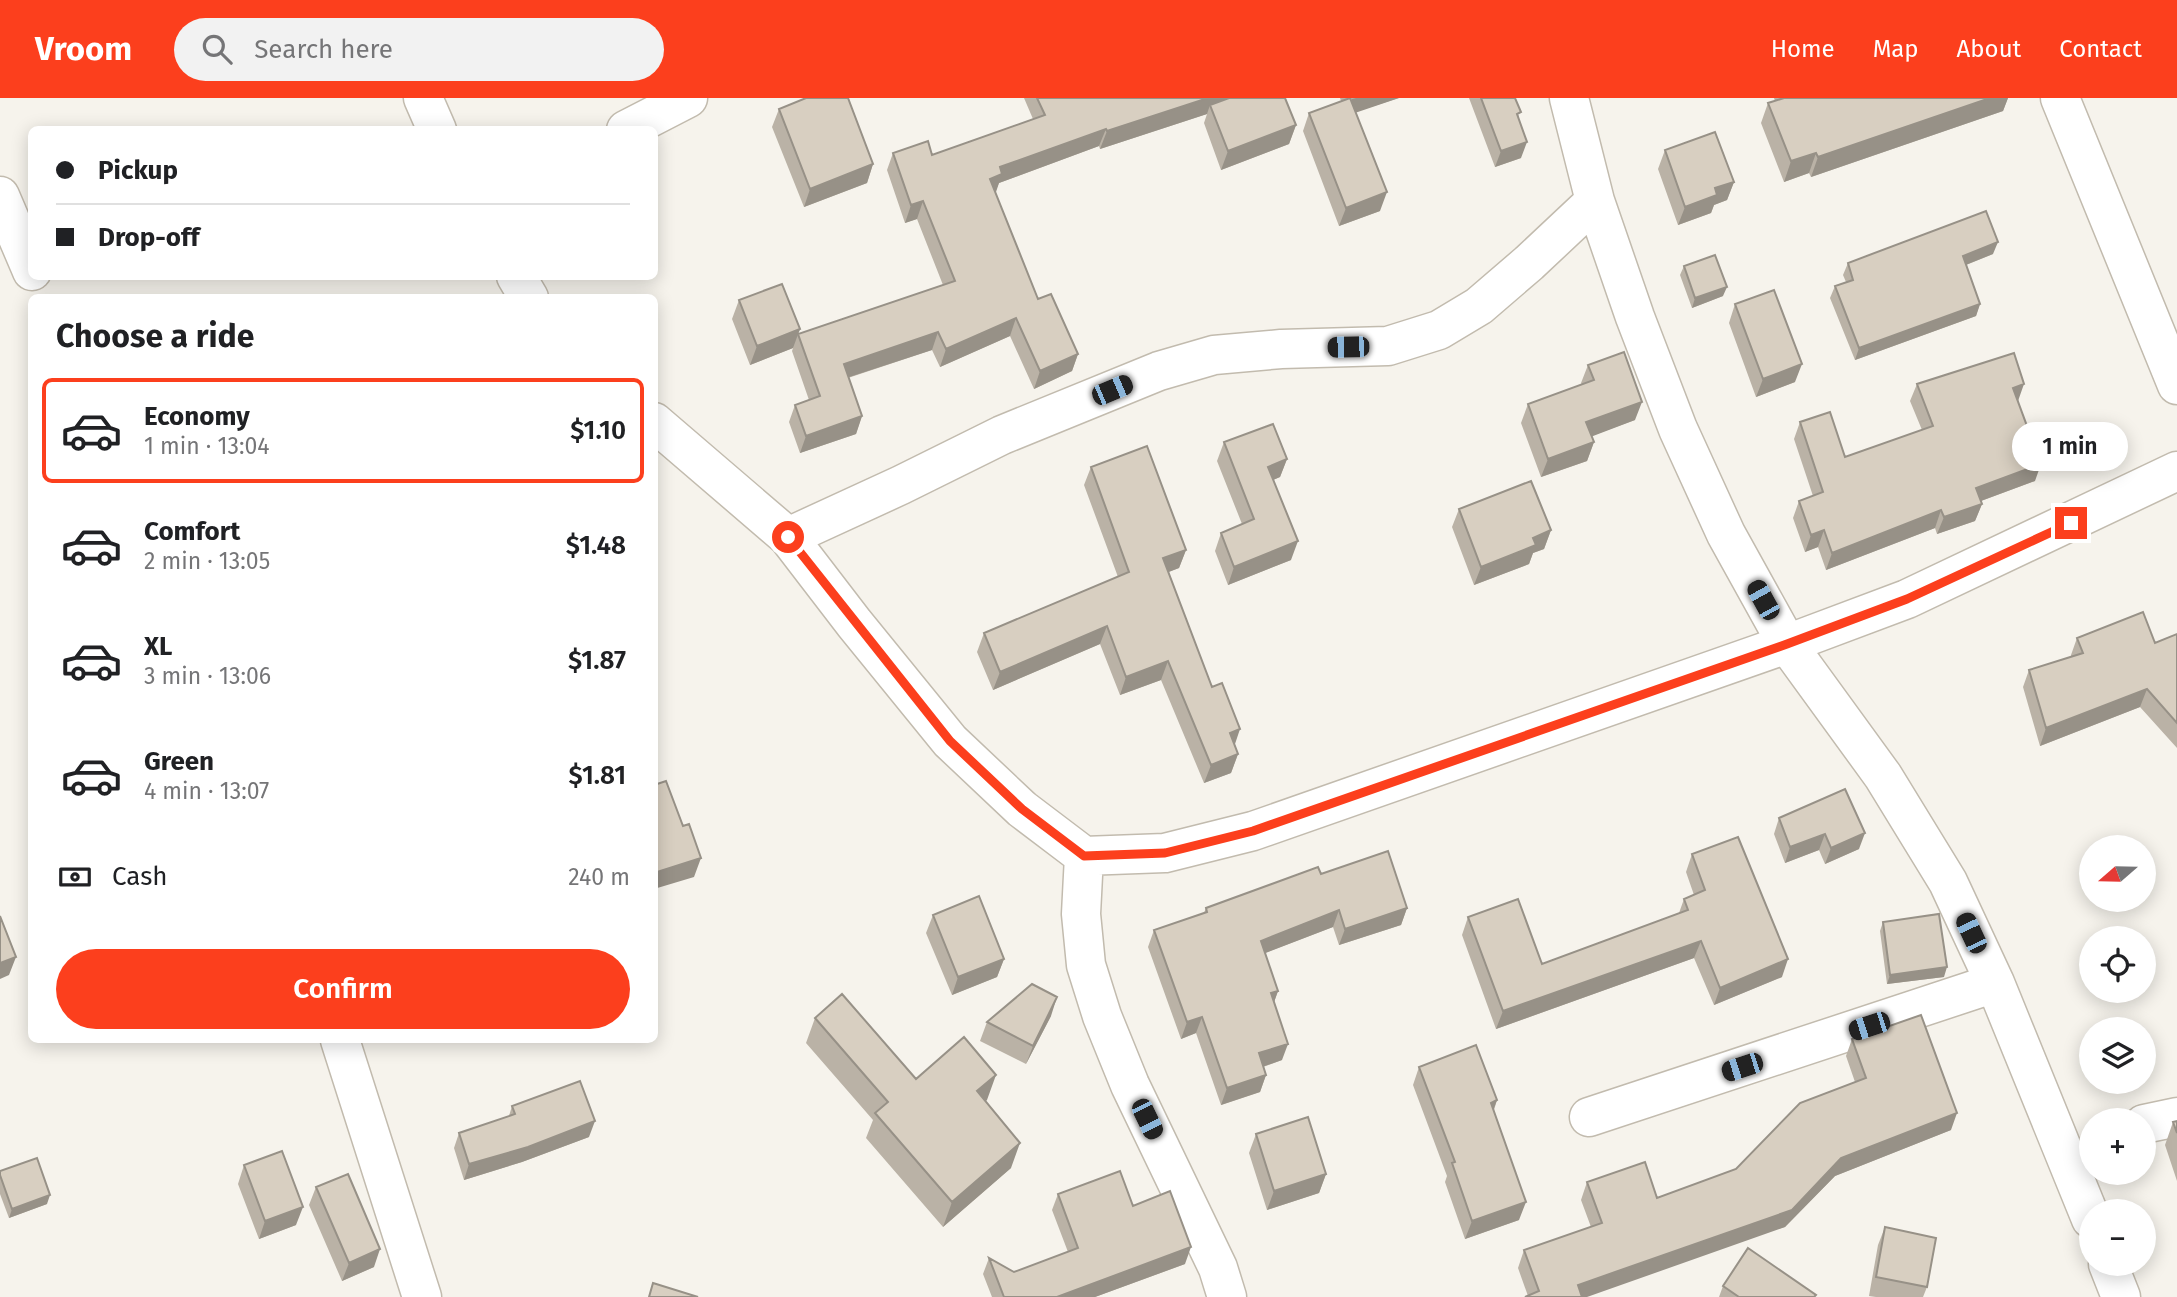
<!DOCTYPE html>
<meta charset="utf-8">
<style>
:root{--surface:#fff;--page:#f2f2f2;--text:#202124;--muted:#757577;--line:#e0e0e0;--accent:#fc3f1d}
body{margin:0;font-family:"Fira Sans",sans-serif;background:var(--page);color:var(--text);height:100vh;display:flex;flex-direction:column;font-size:26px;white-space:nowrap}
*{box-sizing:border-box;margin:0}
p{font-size:23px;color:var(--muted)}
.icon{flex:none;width:38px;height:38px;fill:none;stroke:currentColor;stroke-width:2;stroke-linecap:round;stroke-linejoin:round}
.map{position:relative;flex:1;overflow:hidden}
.panel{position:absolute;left:28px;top:196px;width:630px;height:749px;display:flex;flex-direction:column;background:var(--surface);border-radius:10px;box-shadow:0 4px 18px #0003}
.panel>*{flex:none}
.top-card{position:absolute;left:28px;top:28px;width:630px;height:154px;border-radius:10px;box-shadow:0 4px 18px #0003;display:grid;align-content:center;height:154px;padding:0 28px;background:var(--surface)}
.needle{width:46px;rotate:250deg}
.controls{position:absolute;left:2079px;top:737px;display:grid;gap:14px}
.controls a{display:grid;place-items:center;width:77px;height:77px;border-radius:50%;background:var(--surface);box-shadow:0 4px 18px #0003;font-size:35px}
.end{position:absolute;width:32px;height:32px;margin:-16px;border:9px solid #fc3f1d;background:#fff;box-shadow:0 0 0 4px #fff}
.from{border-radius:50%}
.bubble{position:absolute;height:49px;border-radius:24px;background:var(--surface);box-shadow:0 4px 18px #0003;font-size:23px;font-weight:600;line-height:49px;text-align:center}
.car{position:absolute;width:21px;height:42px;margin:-21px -10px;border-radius:9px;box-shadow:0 0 5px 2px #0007;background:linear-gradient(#222 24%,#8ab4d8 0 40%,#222 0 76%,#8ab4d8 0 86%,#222 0)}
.top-card b{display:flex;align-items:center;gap:24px;height:66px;font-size:26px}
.top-card b+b{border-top:2px solid var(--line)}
.top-card i{width:18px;height:18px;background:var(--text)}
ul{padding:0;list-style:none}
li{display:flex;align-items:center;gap:21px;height:105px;margin:0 14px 10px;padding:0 14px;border:4px solid transparent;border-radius:10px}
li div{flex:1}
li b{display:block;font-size:26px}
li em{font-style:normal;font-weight:600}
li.on{border-color:var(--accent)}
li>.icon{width:63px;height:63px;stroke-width:1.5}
h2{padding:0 28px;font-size:32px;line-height:84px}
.pay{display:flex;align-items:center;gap:18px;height:77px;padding:0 28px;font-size:26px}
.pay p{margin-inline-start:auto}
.action{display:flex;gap:14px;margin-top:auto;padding:14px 28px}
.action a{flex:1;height:80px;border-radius:42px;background:var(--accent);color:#fff;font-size:28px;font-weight:600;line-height:80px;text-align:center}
header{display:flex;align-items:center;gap:42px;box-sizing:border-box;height:98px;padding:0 35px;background:var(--accent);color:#fff}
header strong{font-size:33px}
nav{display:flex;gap:38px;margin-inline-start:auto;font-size:24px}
.search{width:490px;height:63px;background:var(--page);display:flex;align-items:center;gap:18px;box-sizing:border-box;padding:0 24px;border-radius:38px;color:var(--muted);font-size:26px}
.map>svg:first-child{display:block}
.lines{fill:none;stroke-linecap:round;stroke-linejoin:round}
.minor-casing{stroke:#c2bbae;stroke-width:41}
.minor{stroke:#fff;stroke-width:38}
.wall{fill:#bab2a6}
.shaded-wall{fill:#979187}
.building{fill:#d8cfc1;stroke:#979187;stroke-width:2}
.route{stroke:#fc3f1d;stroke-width:9}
</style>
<header>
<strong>Vroom</strong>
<div class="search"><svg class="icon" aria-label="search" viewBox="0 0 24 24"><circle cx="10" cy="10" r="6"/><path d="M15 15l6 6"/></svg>Search here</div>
<nav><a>Home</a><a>Map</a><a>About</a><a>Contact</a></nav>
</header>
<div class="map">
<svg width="2177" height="1199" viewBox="0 0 2177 1199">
<rect width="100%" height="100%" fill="#f6f3ec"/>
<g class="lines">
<g class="minor-casing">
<path id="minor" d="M423,0L437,32
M1569,0L1595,103L1635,219L1678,331L1726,436L1787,546L1883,678L1948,784L1995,885L2091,1121
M2060,0L2177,287
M626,32L688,0
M0,98L32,173
M516,178L529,200
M654,324L788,439L854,525L950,643L1022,711L1084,758L1165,755L1253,733L1787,546L1907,501L2177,373
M788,439L901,387L1002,337L1159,273L1214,257L1281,251L1388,248L1439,232L1479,208L1529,165L1595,103
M1084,758L1081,816L1086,867L1102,918L1130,987L1218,1170L1227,1199
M340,942L422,1199
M1589,1019L1995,885
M2144,1026L2177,1019
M2108,1166L2121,1199"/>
</g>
<use href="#minor" class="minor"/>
</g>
<path class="wall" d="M1024,0H1285L1296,27L1289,46L1221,72L1204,25L1207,16L1100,51L1099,48L999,85L995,94L1038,201L1078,256L1072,273L1034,291L1010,238L940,269L932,252L848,280L862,318L856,336L800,355L789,324L795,307L809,302L792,253L798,236L943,187L917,121L905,125L887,72L893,55L932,57L1033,21Z
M1340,0H1399L1355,14L1380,113L1339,128L1303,33L1309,15L1341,3Z
M1469,0H1515L1519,20L1521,60L1495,69Z
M1774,0H2008L2003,13L1811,79L1809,75L1784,84L1761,25L1768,5L1775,3Z
M779,11L873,66L867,85L804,109L772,29Z
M1665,52L1734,84L1727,102L1714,107L1711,115L1678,127L1658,71Z
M1993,156L1966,167L1980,206L1976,218L1855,262L1830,200L1835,188L1846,184L1843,177L1848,165Z
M1684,168L1723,198L1692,210L1680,177Z
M739,202L800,231L793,250L750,267L732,221Z
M1735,206L1795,284L1756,299L1729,225Z
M1588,267L1635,322L1591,338L1594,344L1587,363L1541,379L1521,325L1528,306L1582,287L1581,285Z
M1917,286L2018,302L2035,383L1981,403L1982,406L1975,423L1937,436L1935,430L1826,472L1818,449L1805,454L1793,420L1799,403L1813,398L1794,341L1800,324L1845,359L1922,332L1910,303Z
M1224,344L1287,361L1280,379L1273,382L1291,462L1228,487L1215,453L1221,435L1242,426L1217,363Z
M1091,369L1186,452L1179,470L1168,474L1238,656L1231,675L1204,685L1161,582L1120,597L1100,546L993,592L977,554L984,535L1118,479L1084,387Z
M1459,411L1551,432L1544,451L1533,455L1529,466L1474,487L1452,429Z
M2177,536V650L2140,609L2040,648L2023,589L2029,572L2071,559V557L2077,540L2155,545Z
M1845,691L1859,751L1825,766L1819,752L1785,765L1774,736L1779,720Z
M1692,756L1782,879L1714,907L1694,860L1496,931L1462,837L1468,819L1542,866L1679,815L1684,801L1694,797L1686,774Z
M1321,776L1407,810L1401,827L1339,847L1333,829L1265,855L1278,893L1274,904L1282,962L1263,969L1266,977L1260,994L1221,1007L1196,935L1181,941L1148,849L1154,832L1204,815L1206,810Z
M933,817L1004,861L997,879L952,897L926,835Z
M1883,824L1944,879L1887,886L1880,833Z
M1051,918L1026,966L980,943L987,924Z
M815,920L916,981L987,1002L985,1003L1011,1070L943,1129L866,1040L873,1022L806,945Z
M1852,941L1951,1032L1835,1078L1785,1129L1528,1198L1518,1170L1524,1152L1591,1129L1581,1102L1587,1084L1657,1100L1736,1071L1855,984L1846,958Z
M1419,969L1497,1002L1494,1012L1519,1122L1465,1141L1445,1084L1447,1078L1413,987Z
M512,1008L589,1039L522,1064L464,1082L454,1050L459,1035L509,1018Z
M2177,1023V1083L2165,1047L2173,1024Z
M1256,1036L1326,1076L1319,1095L1267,1112L1249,1055Z
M244,1067L296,1127L259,1141L238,1086Z
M0,1073L47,1106L9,1120L0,1096Z
M316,1089L374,1169L342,1183L309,1107Z
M1058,1096L1133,1108L1185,1166L1095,1199H992L983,1176L989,1160L1014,1174L1068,1154L1052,1112Z
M1885,1129L1927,1189L1923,1199H1876L1869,1198L1878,1147Z
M1723,1188L1815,1199H1719Z"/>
<path class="shaded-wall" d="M1208,0H1232L1210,7L1207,16L1100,51L1107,33Z
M1356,0H1399L1346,18L1352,1Z
M1990,0H2008L2003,13L1811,79L1818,59Z
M1296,27L1289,46L1221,72L1228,53Z
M1106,31L1099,48L999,85L996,94L984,98L990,81L1000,69Z
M1527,44L1521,60L1495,69L1501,53Z
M1816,55L1809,75L1784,84L1791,63Z
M873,66L867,85L804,109L810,91Z
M1734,84L1727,102L1714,107L1711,115L1678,127L1685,109L1715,90Z
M1387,94L1380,113L1339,128L1346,110Z
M923,103L917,121L905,125L911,107Z
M1998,144L1993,156L1958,170L1963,158Z
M1727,189L1723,198L1692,210L1695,200Z
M1980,206L1976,218L1855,262L1859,250Z
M1016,220L1010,238L940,269L946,251Z
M800,231L793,250L750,267L757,248Z
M938,234L932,252L837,283L844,266Z
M1078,256L1072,273L1034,291L1040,273Z
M1802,266L1795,284L1756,299L1763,281Z
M2024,286L2018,303L2013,290Z
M1642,304L1635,322L1580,343L1586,324Z
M862,318L856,336L800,355L806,338Z
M1594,344L1587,363L1541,379L1548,361Z
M1287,361L1280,379L1261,387L1268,369Z
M2041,366L2035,383L1970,407L1976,390Z
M1982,406L1975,423L1937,436L1944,419Z
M1941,412L1935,430L1826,472L1832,455Z
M1551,432L1544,451L1533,455L1529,466L1474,487L1481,469L1533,440Z
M1824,432L1818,449L1805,454L1811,437Z
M1298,443L1291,462L1228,487L1234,469Z
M1186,452L1179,470L1156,479L1163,460Z
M1107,528L1100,546L993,592L1000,574Z
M1168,563L1161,582L1120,597L1126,579Z
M2147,591L2140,609L2040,648L2046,630Z
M1240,631L1234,649L1230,635Z
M1238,656L1231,675L1204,685L1211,667Z
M1865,735L1859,751L1825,766L1831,750Z
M1825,736L1819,752L1785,765L1790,749Z
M701,760L694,779L654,791V775Z
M1407,810L1401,827L1339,847L1345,831Z
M1339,812L1333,829L1255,859L1261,843Z
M1701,843L1694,860L1496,931L1503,913Z
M16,859L9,877L0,881V865Z
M1004,861L997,879L952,897L958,879Z
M1788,861L1782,879L1714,907L1720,890Z
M1947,869L1944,879L1887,886L1890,877Z
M1278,893L1272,910L1271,895Z
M1057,899L1051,918L1026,966L1033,948Z
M1202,919L1196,935L1181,941L1187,924Z
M1288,946L1282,962L1253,972L1259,955Z
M996,977L987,1002L968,1018L977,993Z
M1266,977L1260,994L1221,1007L1227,990Z
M1497,1002L1490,1021L1491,1005Z
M1957,1015L1951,1032L1835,1078L1785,1129L1587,1199H1573L1578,1187L1841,1060Z
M595,1023L589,1039L522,1064L464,1082L469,1066Z
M1020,1045L1011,1070L943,1129L952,1104Z
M1326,1076L1319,1095L1267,1112L1274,1093Z
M50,1097L47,1106L9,1120L12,1111Z
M1526,1104L1519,1122L1465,1141L1472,1123Z
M303,1109L296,1127L259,1141L265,1123Z
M1191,1149L1185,1166L1095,1199H1057Z
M380,1151L374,1169L342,1183L349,1165Z"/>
<path class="building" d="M806,0H848L873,66L810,91L779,11Z
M1037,0H1208L1107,33L1106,31L1000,69L1002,76L990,81L1038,201L1051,196L1078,256L1040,273L1016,220L946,251L938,234L844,266L862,318L806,338L795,307L820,298L798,236L955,183L923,103L911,107L893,55L928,43L932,57L1045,17Z
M1229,0H1285L1296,27L1228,53L1210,7Z
M1350,0L1387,94L1346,110L1309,15Z
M1481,0H1515L1521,14L1517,16L1527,44L1501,53Z
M1784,0H1990L1818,59L1816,55L1791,63L1768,5Z
M1715,34L1734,84L1715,90L1717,97L1685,109L1665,52Z
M1986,113L1998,144L1963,158L1980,206L1859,250L1835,188L1853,182L1848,165Z
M1715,157L1727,189L1695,200L1684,168Z
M782,186L800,231L757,248L739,202Z
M1774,192L1802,266L1763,281L1735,206Z
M1624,254L1642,304L1586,324L1594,344L1548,361L1528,306L1594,282L1588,267Z
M2014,255L2024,286L2013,290L2041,366L1976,390L1982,406L1944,419L1941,412L1832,455L1824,432L1811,437L1799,403L1823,394L1800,324L1830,314L1845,359L1933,328L1917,286Z
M1273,326L1287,361L1268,369L1298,443L1234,469L1221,435L1254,421L1224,344Z
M1147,348L1186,452L1163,460L1212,589L1222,585L1240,631L1230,635L1238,656L1211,667L1168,563L1126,579L1107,528L1000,574L984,535L1129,474L1091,369Z
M1531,383L1551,432L1533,440L1536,447L1481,469L1459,411Z
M2143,514L2155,545L2177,536V625L2147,591L2046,630L2029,572L2083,555L2077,540Z
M666,683L683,728L689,726L701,760L654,775V687Z
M1845,691L1865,735L1831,750L1825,736L1790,749L1779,720Z
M1738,739L1788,861L1720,890L1701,843L1503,913L1468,819L1518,801L1542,866L1688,812L1684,801L1705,792L1692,756Z
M1388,753L1407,810L1345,831L1339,812L1261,843L1278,893L1271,895L1288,946L1259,955L1266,977L1227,990L1202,919L1187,924L1154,832L1207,814L1206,810L1318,769L1321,776Z
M979,798L1004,861L958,879L933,817Z
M1939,816L1947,869L1890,877L1883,824Z
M0,818L16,859L0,865Z
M1032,886L1057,899L1033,948L987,924Z
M842,896L916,981L964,939L996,977L977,993L1020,1045L952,1104L875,1015L888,1004L815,920Z
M1921,917L1957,1015L1841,1060L1792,1112L1578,1187L1582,1199H1525L1539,1193L1524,1152L1602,1125L1587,1084L1645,1064L1657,1100L1736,1071L1800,1005L1866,980L1852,941Z
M1476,947L1497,1002L1491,1005L1526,1104L1472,1123L1452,1065L1455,1064L1419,969Z
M580,983L595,1023L528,1049L469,1066L459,1035L515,1016L512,1008Z
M1308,1019L1326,1076L1274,1093L1256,1036Z
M2177,1023V1035L2173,1024Z
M282,1053L303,1109L265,1123L244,1067Z
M37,1060L50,1097L12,1111L0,1077V1073Z
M1120,1073L1133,1108L1170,1093L1191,1149L1057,1199H1004L989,1160L1014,1174L1078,1150L1058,1096Z
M348,1076L380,1151L349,1165L316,1089Z
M1885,1129L1936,1140L1927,1189L1876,1179Z
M1748,1150L1816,1197L1814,1199H1739L1723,1188Z
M653,1185L698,1199H649Z"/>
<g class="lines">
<path class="route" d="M788,439L950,643L1022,711L1084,758L1165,755L1253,733L1787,546L1907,501L2071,425"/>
</g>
</svg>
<div class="controls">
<a><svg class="needle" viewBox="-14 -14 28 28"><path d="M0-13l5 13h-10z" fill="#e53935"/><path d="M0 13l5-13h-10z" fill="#757577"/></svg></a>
<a><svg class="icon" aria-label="locate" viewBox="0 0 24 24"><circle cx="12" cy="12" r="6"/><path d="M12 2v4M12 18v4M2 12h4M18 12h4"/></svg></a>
<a><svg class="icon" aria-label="layers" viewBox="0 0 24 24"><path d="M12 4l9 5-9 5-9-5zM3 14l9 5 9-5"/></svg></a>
<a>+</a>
<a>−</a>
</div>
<i class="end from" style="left:788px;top:439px"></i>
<i class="end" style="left:2071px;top:425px"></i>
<div class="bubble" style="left:2012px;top:324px;width:116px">1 min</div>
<i class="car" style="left:1348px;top:249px;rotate:269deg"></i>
<i class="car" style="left:1112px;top:292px;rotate:67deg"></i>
<i class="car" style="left:1763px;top:502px;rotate:331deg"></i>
<i class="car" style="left:1971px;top:835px;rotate:335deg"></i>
<i class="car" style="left:1869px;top:928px;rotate:252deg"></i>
<i class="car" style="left:1742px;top:969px;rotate:252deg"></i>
<i class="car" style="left:1147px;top:1021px;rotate:154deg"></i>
<div class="top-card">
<b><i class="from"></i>Pickup</b>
<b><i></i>Drop-off</b>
</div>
<section class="panel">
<h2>Choose a ride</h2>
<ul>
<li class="on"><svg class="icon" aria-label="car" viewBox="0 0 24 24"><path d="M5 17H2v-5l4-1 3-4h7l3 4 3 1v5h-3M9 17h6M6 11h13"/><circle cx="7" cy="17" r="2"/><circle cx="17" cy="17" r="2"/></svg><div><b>Economy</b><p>1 min · 13:04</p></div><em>$1.10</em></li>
<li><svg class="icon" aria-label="car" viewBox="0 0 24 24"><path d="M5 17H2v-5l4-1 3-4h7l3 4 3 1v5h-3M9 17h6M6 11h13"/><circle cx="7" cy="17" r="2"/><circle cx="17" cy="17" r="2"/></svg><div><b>Comfort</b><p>2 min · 13:05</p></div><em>$1.48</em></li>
<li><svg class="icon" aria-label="car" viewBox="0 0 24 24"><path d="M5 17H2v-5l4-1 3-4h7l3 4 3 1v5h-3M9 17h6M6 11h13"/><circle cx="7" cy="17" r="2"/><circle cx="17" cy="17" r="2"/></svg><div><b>XL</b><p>3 min · 13:06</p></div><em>$1.87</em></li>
<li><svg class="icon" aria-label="car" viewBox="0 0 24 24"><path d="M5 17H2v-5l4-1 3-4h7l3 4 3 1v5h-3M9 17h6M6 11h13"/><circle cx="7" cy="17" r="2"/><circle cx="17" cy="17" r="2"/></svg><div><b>Green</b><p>4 min · 13:07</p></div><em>$1.81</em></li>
</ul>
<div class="pay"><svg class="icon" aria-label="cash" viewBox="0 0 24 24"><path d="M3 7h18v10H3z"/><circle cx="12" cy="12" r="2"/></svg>Cash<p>240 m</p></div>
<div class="action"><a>Confirm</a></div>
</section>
</div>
